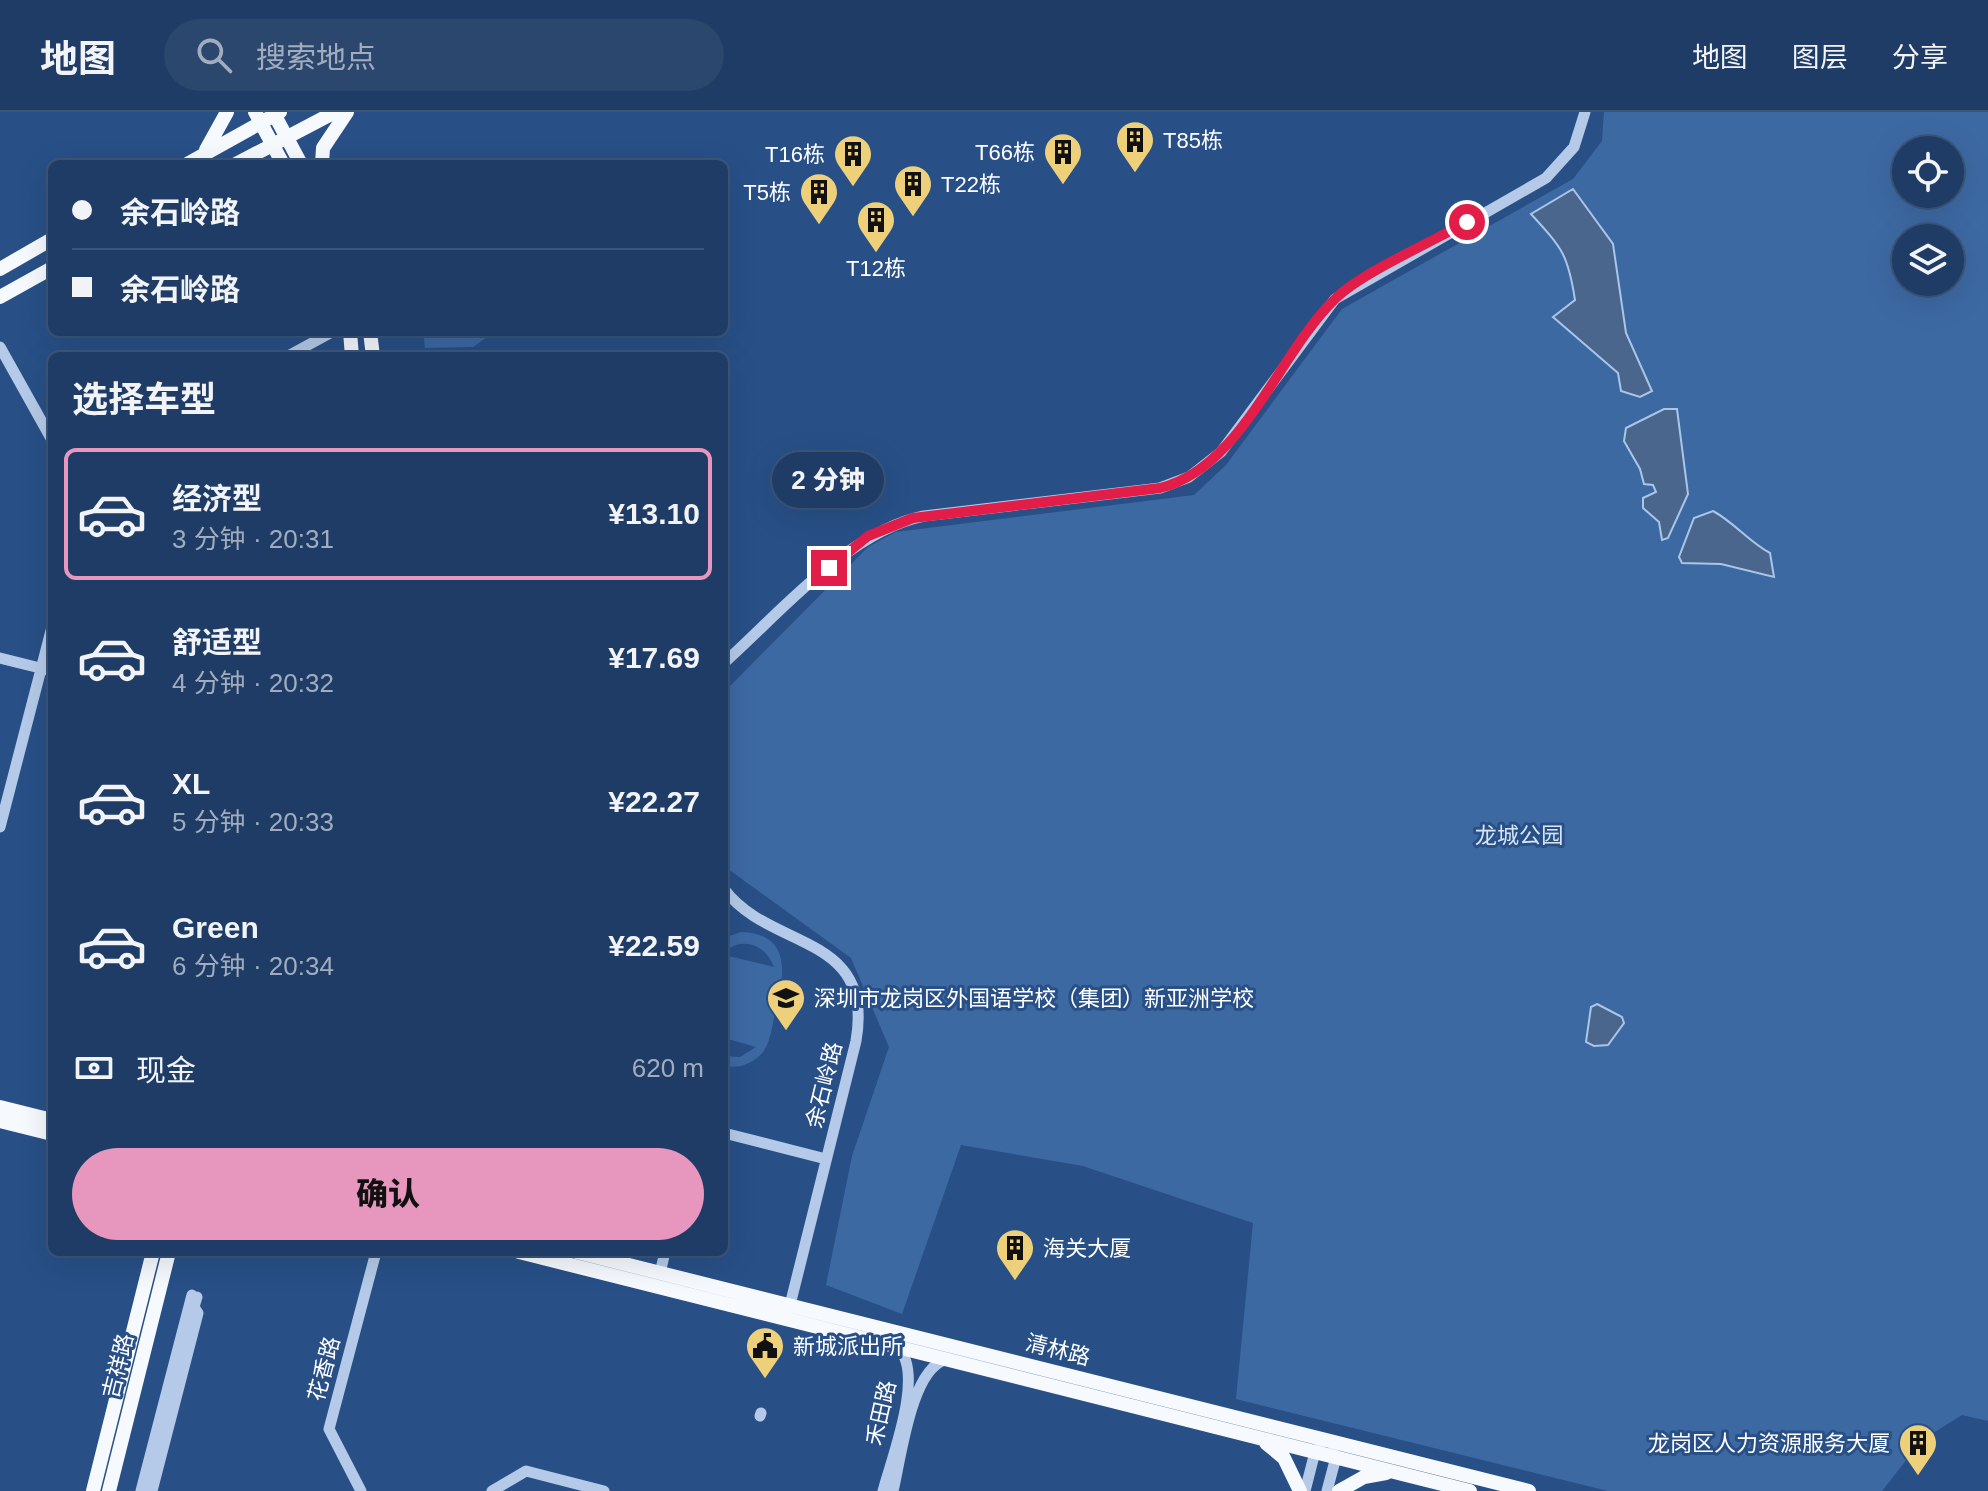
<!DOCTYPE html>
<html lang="zh">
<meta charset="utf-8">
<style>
:root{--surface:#1e3c65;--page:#2b476e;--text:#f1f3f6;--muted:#a1adbf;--line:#3c5679;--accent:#e797bd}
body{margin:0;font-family:Arial,"Noto Sans SC",sans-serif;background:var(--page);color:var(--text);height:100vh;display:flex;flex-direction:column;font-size:30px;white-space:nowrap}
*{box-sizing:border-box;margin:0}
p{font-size:26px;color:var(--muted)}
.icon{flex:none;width:44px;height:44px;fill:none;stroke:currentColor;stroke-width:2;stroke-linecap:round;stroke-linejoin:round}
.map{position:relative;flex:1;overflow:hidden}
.sheet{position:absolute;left:48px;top:240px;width:680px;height:904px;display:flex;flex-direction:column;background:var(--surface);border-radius:12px;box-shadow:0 8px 32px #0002,0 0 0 2px var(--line)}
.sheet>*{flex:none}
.banner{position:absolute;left:48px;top:48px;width:680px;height:176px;border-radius:12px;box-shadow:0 8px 32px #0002,0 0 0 2px var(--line);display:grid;align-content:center;height:176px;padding:0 24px;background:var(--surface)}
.tools{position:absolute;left:1892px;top:24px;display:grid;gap:16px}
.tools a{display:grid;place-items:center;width:72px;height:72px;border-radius:50%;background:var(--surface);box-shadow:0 8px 32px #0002,0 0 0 2px var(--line);font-size:40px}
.end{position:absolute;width:36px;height:36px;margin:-18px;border:10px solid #e11d48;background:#fff;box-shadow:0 0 0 4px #fff}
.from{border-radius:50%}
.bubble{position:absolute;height:56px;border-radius:28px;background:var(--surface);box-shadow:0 8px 32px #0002,0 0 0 2px var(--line);font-size:26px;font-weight:800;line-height:56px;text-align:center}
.banner b{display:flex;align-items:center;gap:28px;height:76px;font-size:30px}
.banner b+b{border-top:2px solid var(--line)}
.banner i{width:20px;height:20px;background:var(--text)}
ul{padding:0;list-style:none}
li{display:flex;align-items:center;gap:24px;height:132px;margin:0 16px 12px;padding:0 8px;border:4px solid transparent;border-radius:12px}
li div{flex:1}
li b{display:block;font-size:30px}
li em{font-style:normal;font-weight:800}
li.active{border-color:var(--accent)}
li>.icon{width:72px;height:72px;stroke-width:1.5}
h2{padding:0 24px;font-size:36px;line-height:96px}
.pay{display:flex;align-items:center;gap:20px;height:88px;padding:0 24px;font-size:30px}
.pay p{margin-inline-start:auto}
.action{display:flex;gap:16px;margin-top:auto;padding:16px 24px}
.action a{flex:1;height:92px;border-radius:48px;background:var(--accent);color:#111;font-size:32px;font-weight:800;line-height:92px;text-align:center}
header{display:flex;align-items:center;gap:48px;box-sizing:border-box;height:112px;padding:0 40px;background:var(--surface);border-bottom:2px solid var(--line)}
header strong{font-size:38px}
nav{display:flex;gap:44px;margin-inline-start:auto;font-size:28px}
.search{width:560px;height:72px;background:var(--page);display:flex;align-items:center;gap:20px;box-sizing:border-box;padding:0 28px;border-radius:44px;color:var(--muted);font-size:30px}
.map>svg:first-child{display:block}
.green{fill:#3d69a3;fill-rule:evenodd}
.water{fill:#4b668d;stroke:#a9c5e8;stroke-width:2}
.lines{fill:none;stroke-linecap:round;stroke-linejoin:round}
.minor{stroke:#b4cae8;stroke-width:11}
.major{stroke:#f6f9fe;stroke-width:14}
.route{stroke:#e11d48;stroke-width:10}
.labels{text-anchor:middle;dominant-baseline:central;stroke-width:6;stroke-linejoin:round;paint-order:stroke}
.poi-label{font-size:22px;fill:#fff;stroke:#285087;text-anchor:start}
.park-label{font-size:22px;fill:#d8e5f6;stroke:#285087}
.street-label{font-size:22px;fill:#fff;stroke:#285087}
</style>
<header>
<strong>地图</strong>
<div class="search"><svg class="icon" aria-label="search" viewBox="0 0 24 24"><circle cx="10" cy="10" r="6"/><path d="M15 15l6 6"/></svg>搜索地点</div>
<nav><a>地图</a><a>图层</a><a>分享</a></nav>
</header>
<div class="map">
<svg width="1988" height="1379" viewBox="0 0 1988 1379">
<rect width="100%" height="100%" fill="#285087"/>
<path class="green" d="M1604,0H1988V1309L1962,1303L1922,1328L1882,1379H1608L1236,1287L1253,1111L1083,1054L961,1033L902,1202L826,1173L852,1044L889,935L851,846L728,757L724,748V580L868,435L896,420L1194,383L1226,353L1342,197L1573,67L1602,29ZM1906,38H1950V82H1906ZM1906,126H1950V170H1906Z
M423,220H494L473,235L425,236Z
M741,820C796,822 783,870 774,905C772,916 770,931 763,940C753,952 738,957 724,954V944L740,945L756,935L724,926V843L774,855C766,833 743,824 724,840V826Z"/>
<path class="water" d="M1573,77L1613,132L1626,221L1652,279L1640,285L1621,279L1618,261L1553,205L1575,188C1568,142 1562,136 1531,102Z
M1664,297H1677L1688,382L1668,426L1662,428L1659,410L1643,396V386L1656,380L1653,373L1644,372L1640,357L1624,329L1626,316Z
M1713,399C1735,411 1749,430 1770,441L1774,465L1721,452L1682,451L1679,445L1694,406Z
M1597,892L1622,905L1624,911L1608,933L1594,934L1586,930L1591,895Z"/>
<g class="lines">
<path class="minor" d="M0,235L52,328
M288,244L332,220
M0,546L52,559
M724,551C781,500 849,419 924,404L1160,376L1189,365L1221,340L1335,187L1546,66L1574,35L1585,0
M0,715L52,515
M724,777C770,839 875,820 856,929L790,1193
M724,1021L826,1047
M660,1161L665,1140
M760,1304L761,1301
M141,1379L192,1183
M152,1379L198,1201L194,1195L197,1185
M361,1379L329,1317L376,1140
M492,1379L526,1359L604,1379
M883,1379C892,1345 925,1261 898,1236
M893,1379C901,1346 911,1258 945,1248
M1305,1379L1315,1340L1320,1335
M1327,1379L1336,1345L1333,1339"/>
<path class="major" d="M255,0L283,52
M273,0L301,52
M206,38L227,0
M187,52L280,0
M236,52L335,0
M322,52L323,36L347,0
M0,157L52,127
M0,185L52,156
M350,220L352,244
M370,220L373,244
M0,995L52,1008
M0,1009L52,1022
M519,1140L1470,1379
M577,1140L1529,1379
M1266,1331L1284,1346L1300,1379
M93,1379L153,1140
M109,1379L169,1140
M1339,1379L1364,1365L1386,1361"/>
</g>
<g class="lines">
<path class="route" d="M829,456L868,424L913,406L1160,376C1242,356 1278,242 1335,187C1361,161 1432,130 1467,110"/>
</g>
<defs>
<g id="building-pin" transform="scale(2)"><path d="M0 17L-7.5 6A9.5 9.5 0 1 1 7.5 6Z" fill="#efd07a" stroke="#285087"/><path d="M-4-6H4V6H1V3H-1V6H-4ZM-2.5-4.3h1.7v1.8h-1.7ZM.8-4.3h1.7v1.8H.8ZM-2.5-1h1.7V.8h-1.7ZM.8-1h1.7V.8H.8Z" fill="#111"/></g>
<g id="school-pin" transform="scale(2)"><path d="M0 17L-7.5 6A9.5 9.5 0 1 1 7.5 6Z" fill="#efd07a" stroke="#285087"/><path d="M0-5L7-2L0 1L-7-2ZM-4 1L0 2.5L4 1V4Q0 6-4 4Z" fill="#111"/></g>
<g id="civic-pin" transform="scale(2)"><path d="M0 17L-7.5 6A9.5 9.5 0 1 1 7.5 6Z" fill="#efd07a" stroke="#285087"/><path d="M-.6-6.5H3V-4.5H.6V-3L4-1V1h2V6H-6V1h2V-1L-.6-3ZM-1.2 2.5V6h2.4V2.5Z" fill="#111"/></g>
</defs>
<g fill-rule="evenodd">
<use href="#building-pin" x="1135" y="28"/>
<use href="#building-pin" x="1063" y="40"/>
<use href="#building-pin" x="853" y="42"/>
<use href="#building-pin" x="913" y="72"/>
<use href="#building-pin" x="819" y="80"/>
<use href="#building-pin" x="876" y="108"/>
<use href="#school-pin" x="786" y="886"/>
<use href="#building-pin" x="1015" y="1136"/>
<use href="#civic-pin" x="765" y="1234"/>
<use href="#building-pin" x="1918" y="1331"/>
</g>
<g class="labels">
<g class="poi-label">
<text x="1163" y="28">T85栋</text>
<text x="1035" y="40" text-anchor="end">T66栋</text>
<text x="825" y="42" text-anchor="end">T16栋</text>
<text x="941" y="72">T22栋</text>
<text x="791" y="80" text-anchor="end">T5栋</text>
<text x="876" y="156" text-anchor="middle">T12栋</text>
<text x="814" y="886">深圳市龙岗区外国语学校（集团）新亚洲学校</text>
<text x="1043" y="1136">海关大厦</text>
<text x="793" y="1234">新城派出所</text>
<text x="1890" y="1331" text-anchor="end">龙岗区人力资源服务大厦</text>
</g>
<g class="park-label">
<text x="1519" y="723">龙城公园</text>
</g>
<g class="street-label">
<text transform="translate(824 973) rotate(-76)">余石岭路</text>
<text transform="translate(1058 1238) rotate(14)">清林路</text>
<text transform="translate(118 1254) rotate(-76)">吉祥路</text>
<text transform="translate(324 1257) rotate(-75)">花香路</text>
<text transform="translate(881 1301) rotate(-77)">禾田路</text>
</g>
</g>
</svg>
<div class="tools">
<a><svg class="icon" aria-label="locate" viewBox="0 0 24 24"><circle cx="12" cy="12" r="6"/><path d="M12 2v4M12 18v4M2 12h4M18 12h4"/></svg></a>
<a><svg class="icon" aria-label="layers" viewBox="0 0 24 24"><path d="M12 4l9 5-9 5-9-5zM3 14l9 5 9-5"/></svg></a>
</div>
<i class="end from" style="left:1467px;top:110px"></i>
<i class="end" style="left:829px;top:456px"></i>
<div class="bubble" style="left:772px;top:340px;width:112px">2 分钟</div>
<div class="banner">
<b><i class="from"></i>余石岭路</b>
<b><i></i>余石岭路</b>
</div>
<section class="sheet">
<h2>选择车型</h2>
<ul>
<li class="active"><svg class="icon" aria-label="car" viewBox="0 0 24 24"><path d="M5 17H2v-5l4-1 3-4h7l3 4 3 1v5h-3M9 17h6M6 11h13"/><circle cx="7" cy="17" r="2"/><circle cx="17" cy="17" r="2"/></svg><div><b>经济型</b><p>3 分钟 · 20:31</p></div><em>¥13.10</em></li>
<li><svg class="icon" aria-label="car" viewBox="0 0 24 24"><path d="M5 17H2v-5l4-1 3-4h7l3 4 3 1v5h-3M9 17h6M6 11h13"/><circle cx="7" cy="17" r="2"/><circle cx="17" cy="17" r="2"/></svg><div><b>舒适型</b><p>4 分钟 · 20:32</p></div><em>¥17.69</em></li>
<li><svg class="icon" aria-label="car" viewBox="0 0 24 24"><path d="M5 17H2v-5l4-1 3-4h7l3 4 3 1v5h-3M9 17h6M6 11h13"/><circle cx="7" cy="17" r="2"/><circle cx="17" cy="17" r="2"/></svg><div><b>XL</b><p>5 分钟 · 20:33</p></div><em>¥22.27</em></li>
<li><svg class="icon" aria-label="car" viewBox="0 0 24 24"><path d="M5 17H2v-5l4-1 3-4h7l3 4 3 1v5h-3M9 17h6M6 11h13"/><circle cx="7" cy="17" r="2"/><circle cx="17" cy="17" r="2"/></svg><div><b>Green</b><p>6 分钟 · 20:34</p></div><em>¥22.59</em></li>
</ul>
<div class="pay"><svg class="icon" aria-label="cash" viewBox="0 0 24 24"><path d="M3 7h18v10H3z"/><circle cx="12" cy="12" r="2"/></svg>现金<p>620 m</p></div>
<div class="action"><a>确认</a></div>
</section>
</div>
